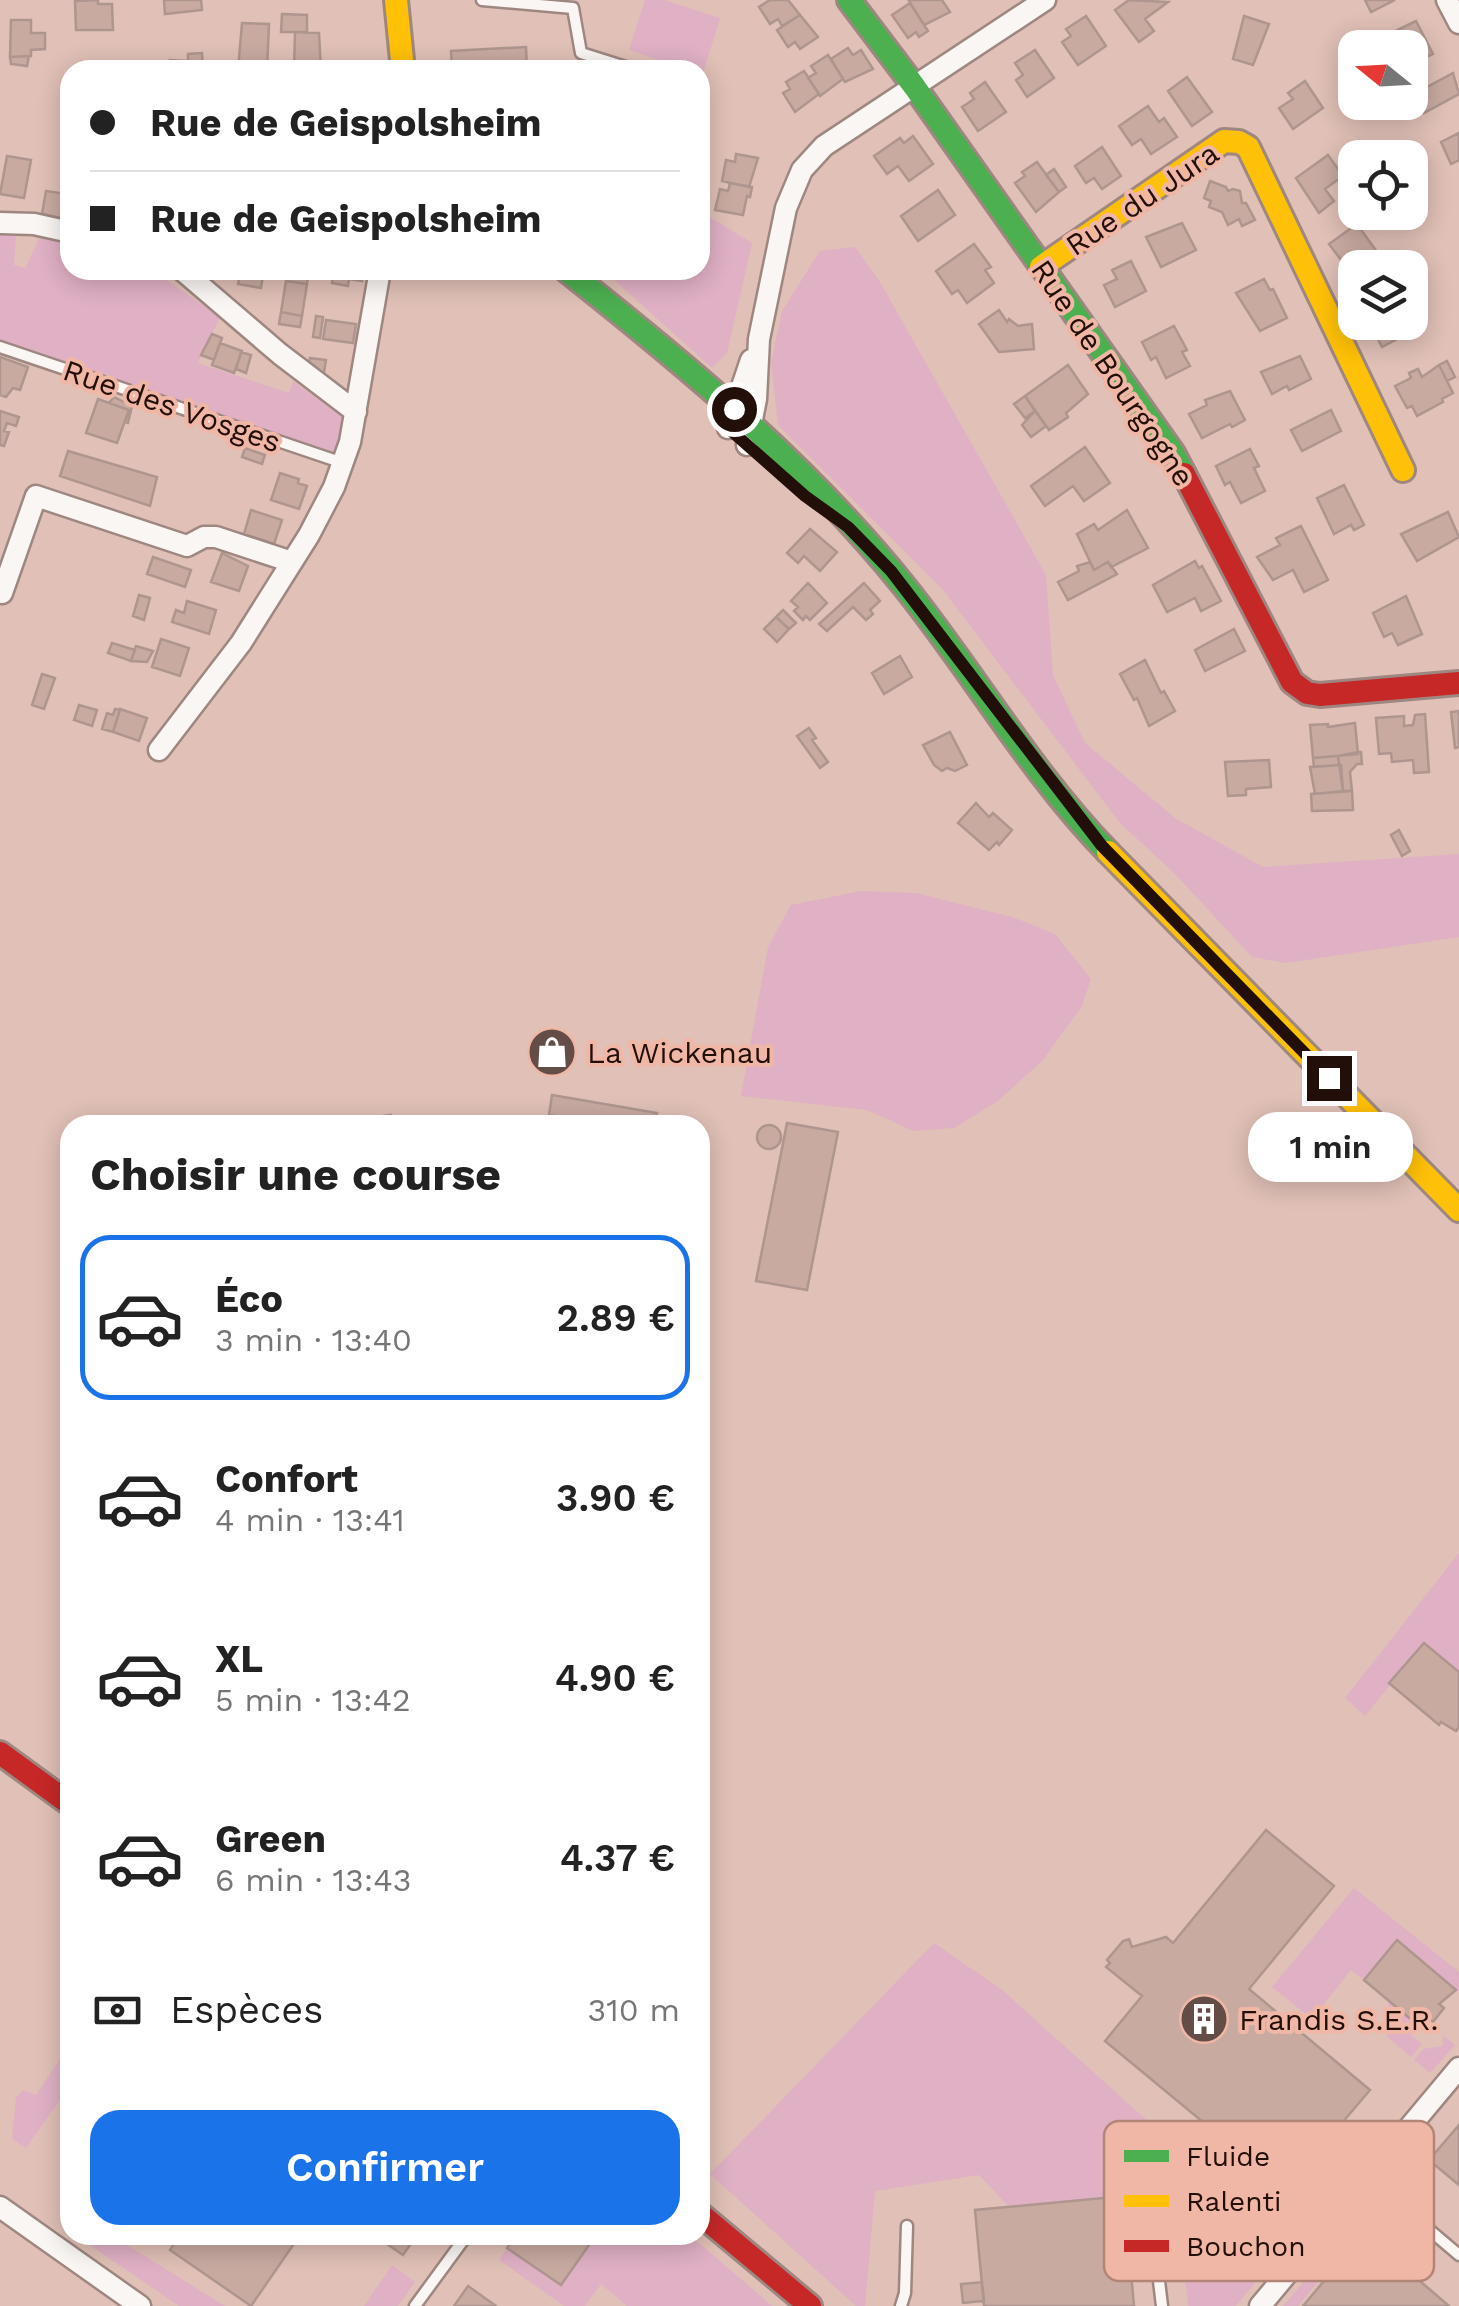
<!DOCTYPE html>
<html lang="fr">
<meta charset="utf-8">
<style>
:root{--surface:#fff;--page:#f6f6f6;--text:#222;--muted:#767676;--line:#e0e0e0;--accent:#1a73e8}
body{margin:0;font-family:"Work Sans",sans-serif;background:var(--page);color:var(--text);height:100vh;display:flex;flex-direction:column;font-size:38px;white-space:nowrap}
*{box-sizing:border-box;margin:0}
p{font-size:32px;color:var(--muted)}
.icon{flex:none;width:55px;height:55px;fill:none;stroke:currentColor;stroke-width:2;stroke-linecap:round;stroke-linejoin:round}
.map{position:relative;flex:1;overflow:hidden}
.panel{position:absolute;left:60px;top:1115px;width:650px;height:1130px;display:flex;flex-direction:column;background:var(--surface);border-radius:30px;box-shadow:0 5px 25px #0003}
.panel>*{flex:none}
.banner{position:absolute;left:60px;top:60px;width:650px;height:220px;border-radius:30px;box-shadow:0 5px 25px #0003;display:grid;align-content:center;height:220px;padding:0 30px;background:var(--surface)}
.needle{width:65px;rotate:288deg}
.controls{position:absolute;left:1338px;top:30px;display:grid;gap:20px}
.controls a{display:grid;place-items:center;width:90px;height:90px;border-radius:20px;background:var(--surface);box-shadow:0 5px 25px #0003;font-size:50px}
.end{position:absolute;width:45px;height:45px;margin:-22px;border:12px solid #220f09;background:#fff;box-shadow:0 0 0 5px #fff}
.from{border-radius:50%}
.bubble{position:absolute;height:70px;border-radius:30px;background:var(--surface);box-shadow:0 5px 25px #0003;font-size:32px;font-weight:600;line-height:70px;text-align:center}
.banner b{display:flex;align-items:center;gap:35px;height:95px;font-size:38px}
.banner b+b{border-top:2px solid var(--line)}
.banner i{width:25px;height:25px;background:var(--text)}
ul{padding:0;list-style:none}
li{display:flex;align-items:center;gap:30px;height:165px;margin:0 20px 15px;padding:0 10px;border:5px solid transparent;border-radius:30px}
li div{flex:1}
li b{display:block;font-size:38px}
li em{font-style:normal;font-weight:600}
li.current{border-color:var(--accent)}
li>.icon{width:90px;height:90px;stroke-width:1.5}
h2{padding:0 30px;font-size:45px;line-height:120px}
.pay{display:flex;align-items:center;gap:25px;height:110px;padding:0 30px;font-size:38px}
.pay p{margin-inline-start:auto}
.primary-button{display:flex;gap:20px;margin-top:auto;padding:20px 30px}
.primary-button a{flex:1;height:115px;border-radius:30px;background:var(--accent);color:#fff;font-size:40px;font-weight:600;line-height:115px;text-align:center}
.map>svg:first-child{display:block}
.green{fill:#e0b0c4}
.building{fill:#c8aaa1;stroke:#ae968e;stroke-width:2.5}
.lines{fill:none;stroke-linecap:round;stroke-linejoin:round}
.lane-casing{stroke:#9f8781;stroke-width:15}
.street-casing{stroke:#9f8781;stroke-width:25}
.fast-casing{stroke:#9f8781;stroke-width:28}
.slow-casing{stroke:#9f8781;stroke-width:28}
.jam-casing{stroke:#9f8781;stroke-width:28}
.lane{stroke:#faf6f4;stroke-width:10}
.street{stroke:#faf6f4;stroke-width:20}
.fast{stroke:#4caf50;stroke-width:22}
.slow{stroke:#ffc107;stroke-width:22}
.jam{stroke:#c62828;stroke-width:22}
.route{stroke:#220f09;stroke-width:12}
.labels{text-anchor:middle;dominant-baseline:central;stroke-width:8;stroke-linejoin:round;paint-order:stroke}
.street-label{font-size:30px;fill:#220f09;stroke:#f1b7a6}
.poi-label{font-size:30px;fill:#220f09;stroke:#f1b7a6;text-anchor:start}
.key{fill:#f1b7a6;stroke:#b38577;stroke-width:2.5}
.key-label{font-size:28px;fill:#220f09}
</style>
<div class="map">
<svg width="1459" height="2306" viewBox="0 0 1459 2306">
<rect width="100%" height="100%" fill="#e0c0b7"/>
<path class="green" d="M645,0H664L720,18L700,83V70H679V67L629,50Z
M700,211L752,243L727,353L712,368L603,270H700Z
M16,234L14,265L25,268L41,235L70,243V270H152L220,317L198,363L289,393L293,381L343,417L345,421L333,453L321,452L0,340V235Z
M855,247L880,282L1046,575L1053,675L1085,743L1175,818L1263,867L1459,854V937L1286,963L1252,957L1174,873L1120,823L943,590L778,425L771,363L782,311L820,251Z
M861,891L916,893L1012,917L1055,934L1091,979L1082,1006L1043,1060L998,1101L954,1128L913,1131L867,1110L741,1096L768,947L791,905Z
M1459,1553V1672L1424,1643L1365,1716L1345,1698Z
M1354,1888L1459,1972V1992L1397,1941L1364,1980L1351,1970L1312,2019L1272,1987Z
M934,1943L1001,1989L1151,2124L1144,2161L1133,2179L1239,2267L1258,2279L1236,2306H1188L1185,2275L1170,2276L1168,2261L1139,2263L1135,2223H1126L1124,2196L1009,2207L979,2175L875,2191L865,2306H856L710,2174Z
M1390,2002L1418,2025L1411,2035L1422,2044L1411,2057L1387,2037L1384,2014Z
M1443,2035L1455,2045L1430,2073L1414,2060L1423,2049L1443,2046Z
M70,2044V2086L26,2148L12,2139L16,2097L24,2090L36,2095Z
M1375,2203L1384,2208L1367,2229L1363,2227L1298,2306H1283L1370,2204Z
M84,2235H111L225,2306H179L81,2239Z
M596,2235H690L772,2306H627L601,2284L585,2306H564L499,2260L507,2248L561,2285Z
M392,2265L415,2282L398,2306H364Z"/>
<path class="building" d="M98,0V4H112L113,30H76L75,1Z
M164,0H201L202,10L165,14Z
M770,0H788L800,15L782,26L778,19L770,24L759,7Z
M911,0H942L950,12L924,25L909,1Z
M1129,0L1168,2L1145,19L1154,31L1139,42L1115,10Z
M1365,0H1395L1371,12Z
M910,3L928,31L919,37L916,32L908,38L892,15Z
M282,14L307,15V32H281Z
M800,15L818,37L800,49L795,42L788,47L777,30Z
M1086,16L1106,46L1078,65L1062,42L1071,36L1066,29Z
M1244,16L1269,24L1253,65L1233,59Z
M11,20H31V33H45V49L31,50V56L10,57Z
M1416,21L1433,54L1410,65V48H1395L1389,34Z
M242,23L269,24L267,70H238Z
M295,32L319,33L321,70H294Z
M526,47L527,70H452L451,51Z
M848,48L853,55L861,50L873,69L845,82L831,59Z
M1035,50L1054,78L1027,97L1016,80L1023,75L1015,63Z
M202,53L203,70H171L170,60L188,61V54Z
M828,55L843,79L820,96L808,78L816,73L811,66Z
M29,56L27,66L11,64L10,57Z
M804,71L819,94L795,112L783,93L790,89L786,82Z
M1453,73L1459,94L1424,113L1414,94Z
M1187,77L1212,112L1192,126L1168,91Z
M1305,81L1323,108L1293,129L1279,108L1293,99L1288,93Z
M985,82L1006,112L978,131L962,107L974,99L970,93Z
M1148,106L1159,122L1164,118L1177,137L1151,154L1141,139L1132,145L1119,126Z
M1459,133V160L1451,164L1441,142Z
M913,136L933,164L909,181L898,166L887,174L874,156L900,138L904,143Z
M1102,147L1121,176L1102,189L1094,178L1086,183L1075,166Z
M736,154L758,158L749,187L722,181L726,160L735,162Z
M1328,155L1343,176L1325,189L1334,201L1319,213L1296,178Z
M7,156L31,160L24,198L0,194Z
M1037,162L1059,192L1036,212L1015,183L1025,176L1022,172Z
M1054,169L1066,187L1059,192L1046,175Z
M1210,181L1226,187L1228,191L1233,189L1240,191L1242,203H1246L1255,220L1242,226L1239,219L1228,225L1222,212L1209,207L1211,201L1204,198Z
M730,183L752,187L750,197L747,196L743,215L715,210L720,189L728,191Z
M938,190L955,215L918,241L901,216Z
M46,191L66,194L62,218L42,214Z
M1182,223L1196,250L1161,267L1146,237Z
M1357,224L1377,252L1359,265L1350,253L1341,260L1329,244Z
M974,244L991,267L985,270L994,283L967,303L958,290L952,294L936,271Z
M1131,261L1146,291L1115,307L1104,285L1117,279L1112,270Z
M241,270H264L261,288L238,284Z
M288,270H309L307,284L286,281Z
M334,270H364L362,281L349,279L348,286L332,283Z
M1264,279L1270,290L1273,289L1287,318L1260,331L1236,293Z
M286,281L307,284L302,316L281,312Z
M999,310L1007,322L1009,319L1018,326L1032,324L1034,349L999,352L979,324Z
M281,312L302,316L300,327L279,324Z
M316,316L323,317L320,338L313,337Z
M326,320L356,324L353,343L323,339Z
M1364,322H1407L1412,331L1382,347L1372,328L1368,330Z
M1174,326L1187,350L1182,352L1190,366L1166,378L1156,357L1151,360L1142,342Z
M212,334L222,338L214,360L201,355Z
M220,343L242,351L234,373L212,365Z
M241,352L251,355L246,373L236,369Z
M1300,356L1311,379L1289,390L1287,386L1272,394L1261,372Z
M0,357L28,367L20,390L13,388L6,397L0,395Z
M310,358L326,360L323,379L308,369Z
M1447,361L1455,377L1447,381L1439,365Z
M1068,365L1088,394L1066,413L1068,417L1049,430L1025,396Z
M1439,365L1453,393L1442,399L1443,402L1417,416L1412,406L1407,408L1395,386L1411,378L1409,373L1418,369L1422,377Z
M1230,391L1245,420L1232,427L1230,424L1202,438L1189,414L1207,405L1205,400Z
M1025,396L1035,411L1025,418L1014,404Z
M114,397L132,406L128,423L125,422L129,410L109,403Z
M98,399L129,410L117,443L86,433Z
M1331,410L1341,431L1302,451L1291,430Z
M0,411L19,417L16,426L7,423L4,431L9,432L4,446L0,445Z
M1035,411L1046,426L1031,437L1022,425Z
M1085,447L1110,483L1084,501L1073,486L1045,506L1031,486Z
M245,448L265,455L262,464L242,457Z
M1250,449L1259,466L1254,468L1265,491L1241,503L1230,482L1225,485L1216,466Z
M68,451L157,477L150,506L60,476Z
M280,473L299,479L298,483L307,486L299,509L271,500Z
M1344,485L1364,525L1354,530L1351,525L1334,534L1317,498Z
M251,510L282,520L274,544L244,534Z
M1127,510L1148,548L1111,567L1108,562L1094,570L1077,534L1094,524L1098,530Z
M1448,512L1459,537L1417,561L1401,534Z
M1301,526L1328,580L1304,592L1293,570L1273,580L1257,557L1280,545L1276,538Z
M810,529L837,552L820,571L804,556L798,563L787,553Z
M222,553L248,566L239,591L211,582Z
M153,557L191,570L185,587L147,574Z
M1195,561L1199,568L1202,566L1221,601L1201,611L1195,598L1167,612L1153,585Z
M1090,562L1094,570L1108,562L1117,574L1068,600L1058,582L1079,571L1077,566Z
M808,583L827,603L810,620L806,616L803,620L794,611L798,607L791,601Z
M864,583L880,601L870,610L873,614L866,620L853,607L827,631L819,624Z
M139,595L150,598L144,620L133,616Z
M1406,596L1422,634L1398,645L1392,633L1384,637L1373,613Z
M187,601L216,610L209,634L172,622L176,610L184,613Z
M783,610L796,623L789,629L776,617Z
M776,617L789,629L777,642L764,629Z
M1234,629L1245,651L1205,671L1195,650Z
M161,639L189,648L180,676L152,667Z
M112,643L135,650L131,661L108,653Z
M136,646L153,651L147,662L131,661Z
M900,656L912,677L884,694L872,673Z
M1145,660L1161,693L1164,691L1175,711L1149,726L1137,698L1134,700L1120,674Z
M42,674L55,678L44,709L32,705Z
M79,705L97,710L92,726L74,720Z
M115,709L120,710L113,732L102,729L107,713L113,715Z
M120,709L147,718L139,741L113,732Z
M1459,711V747L1455,748L1451,712Z
M1425,714L1429,772L1414,773L1413,760L1392,762L1391,753L1379,754L1376,718L1404,716V726L1413,725L1415,715Z
M1355,723L1358,754L1313,758L1310,725L1328,724V727Z
M809,728L816,738L812,740L828,762L820,768L797,736Z
M950,732L967,765L955,771L947,768L942,771L934,765L923,745Z
M1358,752H1361L1362,764H1357L1350,772L1352,791H1343L1338,756Z
M1338,756L1339,765L1314,767L1313,758Z
M1269,760L1271,787L1246,789V795L1228,796L1225,762Z
M1341,765L1343,791L1315,794L1310,767Z
M1352,791L1353,810L1312,811L1311,794Z
M976,803L989,817L993,813L1012,830L999,845L997,842L989,850L958,823Z
M1399,830L1410,851L1402,856L1391,835Z
M552,1095L657,1113L655,1125H608L549,1115Z
M391,1115L393,1125H370L369,1118Z
M787,1123L838,1132L807,1290L756,1281Z
M757 1137a12 12 0 1 1 24 0a12 12 0 1 1-24 0Z
M1424,1643L1459,1672V1727L1456,1731L1441,1722L1439,1725L1389,1683Z
M1266,1830L1334,1886L1249,1989L1370,2090L1285,2190L1105,2041L1142,1996L1106,1967L1110,1963L1107,1960L1123,1941L1129,1939L1132,1947L1166,1937L1173,1943Z
M1397,1940L1456,1990L1439,2004L1444,2008L1433,2022L1428,2018L1420,2027L1364,1980Z
M1459,2125V2185L1429,2160Z
M1124,2196L1134,2306H984L975,2210Z
M1364,2233L1449,2306H1303Z
M180,2235H300L251,2306L170,2250Z
M374,2235H417L403,2255Z
M516,2235H596L561,2285L507,2248Z
M982,2282L984,2301L963,2303L961,2284Z
M468,2286L496,2306H454Z"/>
<g class="lines">
<g class="lane-casing">
<path id="lane" d="M482,0L573,8L581,53L635,70
M0,347L343,463
M1367,2177L1459,2255
M1159,2281L1162,2306
M415,2306L467,2235
M901,2306L905,2293L907,2226"/>
</g>
<g class="street-casing">
<path id="street" d="M1447,0L1459,23
M0,223L34,224L70,232
M182,270L280,354L356,412
M728,428L751,360
M747,445L756,399L759,339L786,208L802,170L824,146L1045,0
M2,593L36,496L187,546L204,537H216L292,562
M159,750L241,643L309,535L334,487L350,442L380,270
M0,2207L140,2306
M1260,2306L1459,2068"/>
</g>
<g class="fast-casing">
<path id="fast" d="M849,0L914,86L1173,453L1184,474
M566,270C687,366 807,465 904,586C973,672 1031,773 1108,852"/>
</g>
<g class="slow-casing">
<path id="slow" d="M396,0L403,70
M1041,267L1224,141L1239,142L1248,147L1403,470
M1108,852L1459,1210"/>
</g>
<g class="jam-casing">
<path id="jam" d="M1184,474L1292,682L1307,693L1320,695L1459,683
M0,1753L70,1804
M700,2214L810,2306"/>
</g>
<use href="#lane" class="lane"/>
<use href="#street" class="street"/>
<use href="#fast" class="fast"/>
<use href="#slow" class="slow"/>
<use href="#jam" class="jam"/>
</g>
<g class="lines">
<path class="route" d="M734,409L728,428L805,496L848,527L891,571L1102,846L1329,1078"/>
</g>
<defs>
<g id="shop-disc" transform="scale(2.5)"><circle r="9.5" fill="#644d46" stroke="#f1b7a6"/><path d="M-5-2.5h2.3a2.7 3.5 0 0 1 5.4 0H5L5.5 6h-11ZM-1.5-2.5h3a1.5 2.3 0 0 0-3 0Z" fill="#fff"/></g>
<g id="building-disc" transform="scale(2.5)"><circle r="9.5" fill="#644d46" stroke="#f1b7a6"/><path d="M-4-6H4V6H1V3H-1V6H-4ZM-2.5-4.3h1.7v1.8h-1.7ZM.8-4.3h1.7v1.8H.8ZM-2.5-1h1.7V.8h-1.7ZM.8-1h1.7V.8H.8Z" fill="#fff"/></g>
</defs>
<g fill-rule="evenodd">
<use href="#shop-disc" x="552" y="1052"/>
<use href="#building-disc" x="1204" y="2019"/>
</g>
<g class="labels">
<g class="street-label">
<text transform="translate(1142 199) rotate(-34)">Rue du Jura</text>
<text transform="translate(1113 373) rotate(56)">Rue de Bourgogne</text>
<text transform="translate(172 406) rotate(19)">Rue des Vosges</text>
</g>
<g class="poi-label">
<text x="587" y="1052">La Wickenau</text>
<text x="1239" y="2019">Frandis S.E.R.</text>
</g>
</g>
<rect x="1104" y="2121" width="330" height="160" rx="15" class="key"/>
<rect x="1124" y="2150" width="45" height="12" fill="#4caf50"/>
<rect x="1124" y="2195" width="45" height="12" fill="#ffc107"/>
<rect x="1124" y="2240" width="45" height="12" fill="#c62828"/>
<g class="key-label">
<text x="1186" y="2166">Fluide</text>
<text x="1186" y="2211">Ralenti</text>
<text x="1186" y="2256">Bouchon</text>
</g>
</svg>
<div class="controls">
<a><svg class="needle" viewBox="-14 -14 28 28"><path d="M0-13l5 13h-10z" fill="#e53935"/><path d="M0 13l5-13h-10z" fill="#767676"/></svg></a>
<a><svg class="icon" aria-label="locate" viewBox="0 0 24 24"><circle cx="12" cy="12" r="6"/><path d="M12 2v4M12 18v4M2 12h4M18 12h4"/></svg></a>
<a><svg class="icon" aria-label="layers" viewBox="0 0 24 24"><path d="M12 4l9 5-9 5-9-5zM3 14l9 5 9-5"/></svg></a>
</div>
<i class="end from" style="left:734px;top:409px"></i>
<i class="end" style="left:1329px;top:1078px"></i>
<div class="bubble" style="left:1248px;top:1112px;width:165px">1 min</div>
<div class="banner">
<b><i class="from"></i>Rue de Geispolsheim</b>
<b><i></i>Rue de Geispolsheim</b>
</div>
<section class="panel">
<h2>Choisir une course</h2>
<ul>
<li class="current"><svg class="icon" aria-label="car" viewBox="0 0 24 24"><path d="M5 17H2v-5l4-1 3-4h7l3 4 3 1v5h-3M9 17h6M6 11h13"/><circle cx="7" cy="17" r="2"/><circle cx="17" cy="17" r="2"/></svg><div><b>Éco</b><p>3 min · 13:40</p></div><em>2.89 €</em></li>
<li><svg class="icon" aria-label="car" viewBox="0 0 24 24"><path d="M5 17H2v-5l4-1 3-4h7l3 4 3 1v5h-3M9 17h6M6 11h13"/><circle cx="7" cy="17" r="2"/><circle cx="17" cy="17" r="2"/></svg><div><b>Confort</b><p>4 min · 13:41</p></div><em>3.90 €</em></li>
<li><svg class="icon" aria-label="car" viewBox="0 0 24 24"><path d="M5 17H2v-5l4-1 3-4h7l3 4 3 1v5h-3M9 17h6M6 11h13"/><circle cx="7" cy="17" r="2"/><circle cx="17" cy="17" r="2"/></svg><div><b>XL</b><p>5 min · 13:42</p></div><em>4.90 €</em></li>
<li><svg class="icon" aria-label="car" viewBox="0 0 24 24"><path d="M5 17H2v-5l4-1 3-4h7l3 4 3 1v5h-3M9 17h6M6 11h13"/><circle cx="7" cy="17" r="2"/><circle cx="17" cy="17" r="2"/></svg><div><b>Green</b><p>6 min · 13:43</p></div><em>4.37 €</em></li>
</ul>
<div class="pay"><svg class="icon" aria-label="cash" viewBox="0 0 24 24"><path d="M3 7h18v10H3z"/><circle cx="12" cy="12" r="2"/></svg>Espèces<p>310 m</p></div>
<div class="primary-button"><a>Confirmer</a></div>
</section>
</div>
